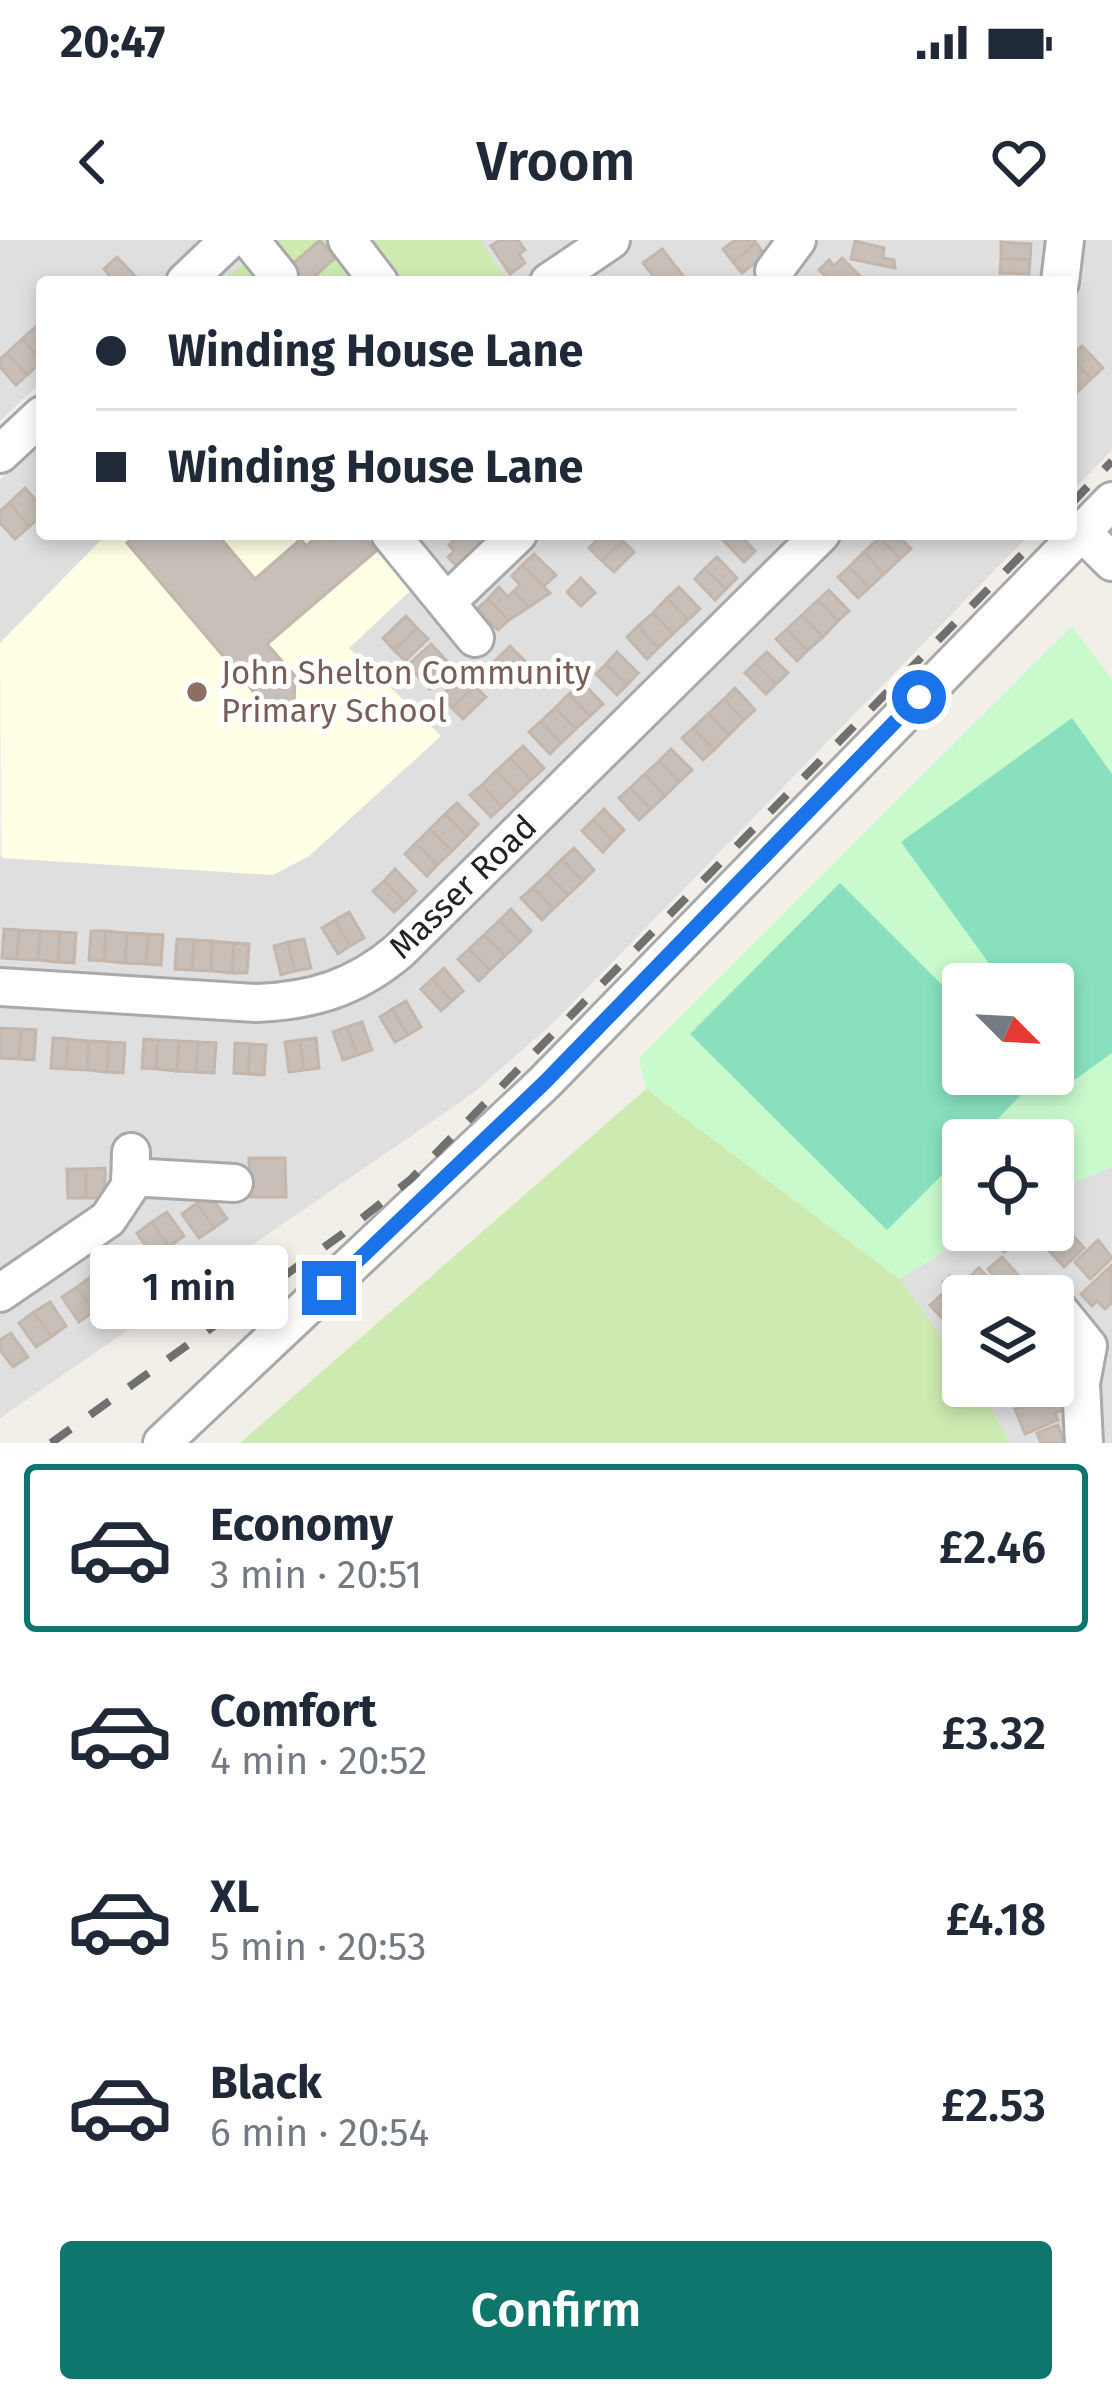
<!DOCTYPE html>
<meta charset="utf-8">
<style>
:root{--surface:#fff;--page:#f6f6f7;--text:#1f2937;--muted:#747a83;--line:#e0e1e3;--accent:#0f766e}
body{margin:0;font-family:"Fira Sans",sans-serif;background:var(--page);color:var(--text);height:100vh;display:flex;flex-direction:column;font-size:45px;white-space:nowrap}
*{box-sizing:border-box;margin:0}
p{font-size:39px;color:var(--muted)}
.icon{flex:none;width:66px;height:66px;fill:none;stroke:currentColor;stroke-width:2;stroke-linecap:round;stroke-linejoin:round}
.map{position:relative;height:1203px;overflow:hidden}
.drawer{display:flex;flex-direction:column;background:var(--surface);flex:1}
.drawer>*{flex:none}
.guide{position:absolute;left:36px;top:36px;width:1041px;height:264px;border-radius:12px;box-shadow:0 6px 18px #0003;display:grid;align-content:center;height:264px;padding:0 60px;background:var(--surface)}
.needle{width:78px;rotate:114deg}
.tools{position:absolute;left:942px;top:723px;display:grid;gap:24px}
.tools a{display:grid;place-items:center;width:132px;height:132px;border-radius:12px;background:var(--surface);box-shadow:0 6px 18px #0003;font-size:60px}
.end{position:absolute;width:54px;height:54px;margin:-27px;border:15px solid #1a73e8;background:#fff;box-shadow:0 0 0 6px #fff}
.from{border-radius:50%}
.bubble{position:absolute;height:84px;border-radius:12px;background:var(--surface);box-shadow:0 6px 18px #0003;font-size:39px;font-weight:600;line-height:84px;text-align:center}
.guide b{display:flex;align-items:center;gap:42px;height:114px;font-size:45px}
.guide b+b{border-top:3px solid var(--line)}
.guide i{width:30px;height:30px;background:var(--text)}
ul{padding:21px 0 0;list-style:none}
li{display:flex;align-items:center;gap:36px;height:168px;margin:0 24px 18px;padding:0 36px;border:6px solid transparent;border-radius:12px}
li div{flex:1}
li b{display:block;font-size:45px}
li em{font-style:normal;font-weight:600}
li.active{border-color:var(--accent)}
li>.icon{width:108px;height:108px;stroke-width:1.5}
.button{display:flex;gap:24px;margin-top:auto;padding:24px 60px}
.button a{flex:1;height:138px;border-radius:12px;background:var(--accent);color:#fff;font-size:48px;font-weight:600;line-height:138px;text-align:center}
.status{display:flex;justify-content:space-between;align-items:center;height:84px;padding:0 60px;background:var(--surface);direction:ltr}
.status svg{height:33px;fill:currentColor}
header{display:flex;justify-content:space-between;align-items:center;height:156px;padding:0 60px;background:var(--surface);font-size:54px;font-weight:600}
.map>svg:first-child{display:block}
.residential{fill:#e0dfdf}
.education{fill:#ffffe5}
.grass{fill:#cdebb0}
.park{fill:#c8facc;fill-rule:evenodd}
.pitch{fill:#88e0be}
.building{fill:#c7bfb8;stroke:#c4b6ab;stroke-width:3}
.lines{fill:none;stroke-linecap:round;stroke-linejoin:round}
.minor-casing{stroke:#a9a9a9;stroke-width:42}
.minor{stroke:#fff;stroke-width:36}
.rail{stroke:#707070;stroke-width:8;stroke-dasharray:24 24;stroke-linecap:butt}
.route{stroke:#1a73e8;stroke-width:15}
.education-dot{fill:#8d6e63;stroke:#fff;stroke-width:4.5}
.labels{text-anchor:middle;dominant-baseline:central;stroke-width:10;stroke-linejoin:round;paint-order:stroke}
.education-label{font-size:33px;fill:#785e54;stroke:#fff;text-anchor:start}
.street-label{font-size:33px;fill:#222;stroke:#fff}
</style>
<div class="status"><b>20:47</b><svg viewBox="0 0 49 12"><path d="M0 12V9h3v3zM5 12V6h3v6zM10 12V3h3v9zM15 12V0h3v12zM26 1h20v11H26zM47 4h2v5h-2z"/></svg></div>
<header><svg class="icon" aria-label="back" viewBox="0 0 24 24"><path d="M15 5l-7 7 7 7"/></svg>Vroom<svg class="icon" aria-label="heart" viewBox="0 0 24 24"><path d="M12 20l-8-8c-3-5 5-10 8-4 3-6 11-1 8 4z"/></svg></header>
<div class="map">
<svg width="1112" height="1203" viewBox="0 0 1112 1203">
<rect width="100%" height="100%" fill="#f2efe9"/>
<path class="residential" d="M0,0H1112V210L1071,252V42H42V141L0,181Z
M42,200V294H107L0,403V240Z
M370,294H1030L553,783L472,854L0,1178V1073L118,984L137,959L150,951L178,949L180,925L147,922L148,909L117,910L118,941L99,971L0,1028V616L272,635L309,616L440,496L349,408L411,350Z
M1112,927V1203H1011L978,1146H1053V1056H963V1126L900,1039L978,990H1053V951Z"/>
<path class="education" d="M107,294H370L411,350L349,408L441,496L309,616L273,635L2,618L0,403Z"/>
<path class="grass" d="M274,0H328L358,42H221Z
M373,0H480L508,42H405Z
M646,849L900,1039L963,1126V1146H978L1011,1203H240Z"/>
<path class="park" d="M1072,386L1112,439V927L1053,951V900H963V990H978L900,1039L646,849L639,818ZM963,744H1053V834H963Z"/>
<path class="pitch" d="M1072,478L1112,534V813L1073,841L1053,812V744H1004L901,602Z
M840,643L963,766V834H1031L1037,839L977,900H963V914L887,990L690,794Z"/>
<path class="building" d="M320,0L335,18L308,42H272Z
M500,0H518L525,10L519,14L525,23L510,34L491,6Z
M735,0H754L756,3L733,22L723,9Z
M855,1L884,8L883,18L894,20L895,28L851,19Z
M1001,2L1031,4L1030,20L1001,18Z
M756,3L765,15L742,33L733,22Z
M662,9L684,37L677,42H658L643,23Z
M117,17L138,39L135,42H115L104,29Z
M842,18L866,42H832L819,30L829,20L834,26Z
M1001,18L1030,20L1029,34L1000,33Z
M37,86L42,92V121L22,99Z
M22,99L42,121L27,135L7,113Z
M1082,106L1103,128L1091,139L1071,117Z
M7,113L27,135L16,145L0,127V119Z
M1071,117L1091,139L1076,153L1071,147Z
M25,248L42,267V275L30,286L9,263Z
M9,263L30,286L15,299L0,283V271Z
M137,294H217L255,339L301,299L306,306L320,294L332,302L341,294H362L376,311L267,404L295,436L294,465L263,463L127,303Z
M460,294H471L483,306L459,329L448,317L454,311L449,305Z
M592,294H616L623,301L602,321L589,308L597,300Z
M730,294H739L755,311L744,322L723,300Z
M883,294H897L911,309L900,319L880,297Z
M880,297L900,319L884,334L864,312Z
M623,301L634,312L614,332L602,321Z
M864,312L884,334L869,348L849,327Z
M534,314L556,335L543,347L522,325Z
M717,317L737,338L726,349L705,328Z
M522,325L550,353L529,367L514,351L520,345L512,336Z
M849,327L869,348L858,358L838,337Z
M705,328L726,349L715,360L695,339Z
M581,338L595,353L581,366L567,352Z
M499,347L508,357L514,351L529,367L509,380L488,359Z
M679,347L700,369L688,380L667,358Z
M829,350L849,371L838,381L818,360Z
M667,358L688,380L673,394L653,373Z
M488,359L509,380L498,390L477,369Z
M818,360L838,381L823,397L802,375Z
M653,373L673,394L658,408L638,386Z
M802,375L823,397L807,411L787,389Z
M406,376L417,388L394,410L383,398Z
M638,386L658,408L647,419L627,397Z
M417,388L428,399L405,421L394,410Z
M787,389L807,411L797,421L776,399Z
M431,404L442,416L419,437L408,425Z
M510,406L525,421L505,441L490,426Z
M617,412L638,433L627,445L606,424Z
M767,412L788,433L776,444L755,423Z
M442,416L453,427L430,449L419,437Z
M755,423L776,444L766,454L745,433Z
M606,424L627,445L617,455L596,434Z
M464,434L475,446L452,468L441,456Z
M582,442L603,464L590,476L569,454Z
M475,446L486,457L463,479L452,468Z
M735,448L755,470L744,480L724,459Z
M569,454L590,476L576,489L555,468Z
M724,459L744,480L729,495L709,473Z
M555,468L576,489L561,503L541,481Z
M709,473L729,495L714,510L693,488Z
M541,481L561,503L550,514L529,492Z
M693,488L714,510L703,520L682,498Z
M523,506L544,528L531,540L510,518Z
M671,509L692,530L679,542L659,521Z
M510,518L531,540L517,553L496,531Z
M659,521L679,542L665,556L645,534Z
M496,531L517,553L502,567L482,545Z
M645,534L665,556L651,569L630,548Z
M482,545L502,567L491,577L470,555Z
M630,548L651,569L639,580L619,558Z
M457,563L478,584L467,596L445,574Z
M604,569L624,590L613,601L593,580Z
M445,574L467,596L452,611L430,589Z
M593,580L613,601L603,612L582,591Z
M430,589L452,611L437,625L416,603Z
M416,603L437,625L427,636L405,614Z
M574,608L594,630L583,641L562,619Z
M562,619L583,641L568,655L547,634Z
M395,629L416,651L405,662L384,641Z
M547,634L568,655L553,669L533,647Z
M384,641L405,662L394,672L373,651Z
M533,647L553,669L542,680L521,658Z
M511,669L531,691L520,702L500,680Z
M349,672L364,698L350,706L335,680Z
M335,680L350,706L338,714L322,688Z
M500,680L520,702L505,716L484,695Z
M4,689L19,690L17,719L2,718Z
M19,690L40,691L38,720L17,719Z
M40,691L60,692L58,722L38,720Z
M91,691H106L104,721L89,720Z
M106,691L127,693L125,723L104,721Z
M60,692L76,693L74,723L58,722Z
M127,693L148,694L146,724L125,723Z
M148,694L163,695L161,725L146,724Z
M484,695L505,716L490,730L469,709Z
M177,699L194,700L192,730L175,729Z
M304,699L311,728L295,731L288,702Z
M194,700L212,701L211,731L192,730Z
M212,701L234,703L232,733L211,731Z
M288,702L295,731L281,735L274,706Z
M234,703L249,704L247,733H232Z
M469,709L490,730L479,741L458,719Z
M444,728L463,751L452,761L432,739Z
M432,739L452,761L441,771L421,749Z
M406,761L421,787L408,795L392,769Z
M392,769L408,795L395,802L380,777Z
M362,782L372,810L357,815L347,787Z
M347,787L357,815L343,820L333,792Z
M0,788L21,789L19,819L0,818Z
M21,789L36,790L34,820L19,819Z
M53,798L68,799L66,829L51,828Z
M316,798L319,828L304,830L300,800Z
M68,799L89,801L87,830L66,829Z
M144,799L158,800L156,829L142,828Z
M158,800L179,801L177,831L156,829Z
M300,800L304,830L289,832L285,802Z
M89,801L109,802L107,832L87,830Z
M179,801L198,802L196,832L177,831Z
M109,802L125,803L123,833L107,832Z
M198,802L216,803L214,833L196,832Z
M235,803L250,804L248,834L234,833Z
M250,804L266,805L264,835L248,834Z
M249,918H285L286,957H250Z
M105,928V958H86V929Z
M67,929H86V958H68Z
M210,955L227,979L214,988L197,963Z
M197,963L214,988L199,998L182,974Z
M167,972L184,996L169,1007L152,982Z
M152,982L169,1007L153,1017L137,993Z
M1064,986L1084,1008L1064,1027L1044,1005Z
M994,990H1014L1020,998L1004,1012L989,995Z
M1098,1000L1112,1018L1090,1039L1075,1022Z
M134,1010L150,1034L135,1045L118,1020Z
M1002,1017L1029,1047L1019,1056H1011L988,1029Z
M118,1020L135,1045L120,1055L103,1030Z
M1112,1025V1063L1105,1069L1097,1061L1092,1066L1081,1054Z
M979,1028L1005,1056H976L963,1043Z
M92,1036L109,1061L94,1071L77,1047Z
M950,1036L968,1056H963V1084L955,1092L930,1065L949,1048L943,1042Z
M77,1047L94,1071L79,1082L62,1057Z
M50,1062L66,1086L51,1097L34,1072Z
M34,1072L51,1097L36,1107L19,1083Z
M11,1093L28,1117L13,1127L0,1110V1100Z
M1055,1150L1063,1170L1055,1173L1058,1180L1025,1194L1015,1169Z
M1058,1185L1065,1203H1041L1037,1193Z"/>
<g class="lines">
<g class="minor-casing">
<path id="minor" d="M250,0L279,36
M347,0L379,42
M774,31L797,0
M185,42L229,0
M549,42L611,0
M1060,42L1065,0
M0,214L42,175
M1083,293L1112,322
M390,294L475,398
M447,362L518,294
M0,747L256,763C312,761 355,748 399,711L821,294
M130,937L234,943
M0,1053L108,979L130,946L131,912
M1058,1069L1088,1106L1081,1143L1084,1203
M162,1203L545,842L1112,261"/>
</g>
<use href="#minor" class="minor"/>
<path class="rail" d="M1071,264L1112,221
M51,1203L341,995L411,939L1042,294"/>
</g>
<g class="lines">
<path class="route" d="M329,1048L545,842L919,457"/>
</g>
<circle class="education-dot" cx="197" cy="452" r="12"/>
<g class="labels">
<g class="education-label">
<text x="221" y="433">John Shelton Community<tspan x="221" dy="38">Primary School</tspan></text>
</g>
<g class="street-label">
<text transform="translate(463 647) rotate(-44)">Masser Road</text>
</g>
</g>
</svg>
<div class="tools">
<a><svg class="needle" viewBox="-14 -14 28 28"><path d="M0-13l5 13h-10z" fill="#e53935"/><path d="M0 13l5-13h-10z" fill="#747a83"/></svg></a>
<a><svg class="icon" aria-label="locate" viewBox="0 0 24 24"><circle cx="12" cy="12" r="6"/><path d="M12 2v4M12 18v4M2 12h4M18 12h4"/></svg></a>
<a><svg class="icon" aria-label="layers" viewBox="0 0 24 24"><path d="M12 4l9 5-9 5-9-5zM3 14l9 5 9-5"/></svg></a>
</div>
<i class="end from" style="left:919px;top:457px"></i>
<i class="end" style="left:329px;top:1048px"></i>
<div class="bubble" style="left:90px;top:1005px;width:198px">1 min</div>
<div class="guide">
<b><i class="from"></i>Winding House Lane</b>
<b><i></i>Winding House Lane</b>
</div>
</div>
<section class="drawer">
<ul>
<li class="active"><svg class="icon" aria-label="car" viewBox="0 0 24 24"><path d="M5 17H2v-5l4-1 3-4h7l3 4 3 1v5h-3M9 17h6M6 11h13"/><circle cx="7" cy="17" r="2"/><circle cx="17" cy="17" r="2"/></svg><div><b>Economy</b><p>3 min · 20:51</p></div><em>£2.46</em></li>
<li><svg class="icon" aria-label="car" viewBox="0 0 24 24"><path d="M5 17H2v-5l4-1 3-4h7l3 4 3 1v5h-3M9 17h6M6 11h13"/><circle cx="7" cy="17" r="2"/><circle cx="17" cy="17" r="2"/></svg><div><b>Comfort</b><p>4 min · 20:52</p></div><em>£3.32</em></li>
<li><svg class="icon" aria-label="car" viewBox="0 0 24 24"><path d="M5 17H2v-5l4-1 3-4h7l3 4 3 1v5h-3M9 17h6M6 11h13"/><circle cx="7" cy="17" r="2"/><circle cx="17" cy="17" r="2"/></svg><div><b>XL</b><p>5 min · 20:53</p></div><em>£4.18</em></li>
<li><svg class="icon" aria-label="car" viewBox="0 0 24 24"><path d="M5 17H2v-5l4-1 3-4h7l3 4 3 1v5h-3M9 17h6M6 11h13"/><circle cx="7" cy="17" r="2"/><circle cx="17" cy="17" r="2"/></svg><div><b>Black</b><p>6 min · 20:54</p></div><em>£2.53</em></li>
</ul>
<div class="button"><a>Confirm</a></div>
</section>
